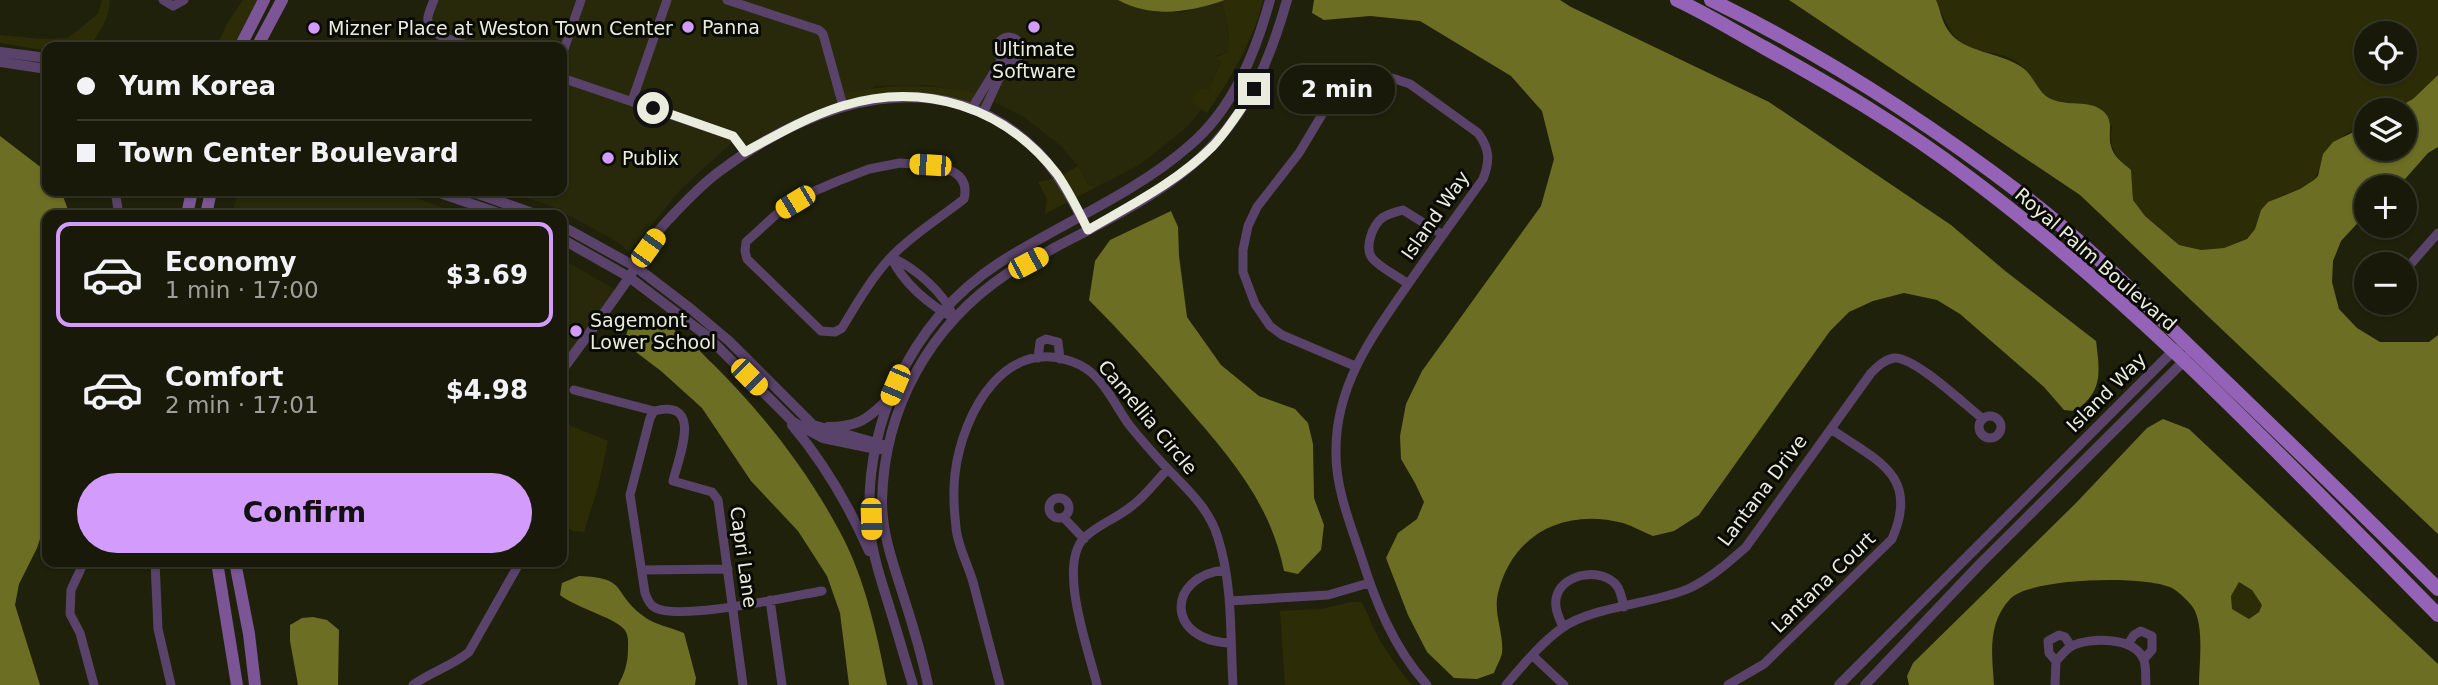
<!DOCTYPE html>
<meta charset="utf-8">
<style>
:root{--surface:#181908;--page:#212212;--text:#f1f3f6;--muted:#9fa09c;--line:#363829;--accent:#d39cfc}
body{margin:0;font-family:"DejaVu Sans",sans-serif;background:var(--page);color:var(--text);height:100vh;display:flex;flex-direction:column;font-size:26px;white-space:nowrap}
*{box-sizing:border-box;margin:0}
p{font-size:23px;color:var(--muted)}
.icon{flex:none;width:38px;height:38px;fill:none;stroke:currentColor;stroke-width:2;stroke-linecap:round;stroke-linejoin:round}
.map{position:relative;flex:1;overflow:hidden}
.drawer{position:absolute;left:42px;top:210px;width:525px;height:357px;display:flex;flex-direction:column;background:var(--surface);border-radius:14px;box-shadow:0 2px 5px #0004,0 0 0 2px var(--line)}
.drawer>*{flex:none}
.hud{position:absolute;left:42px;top:42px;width:525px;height:154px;border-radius:14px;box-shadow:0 2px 5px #0004,0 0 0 2px var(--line);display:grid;align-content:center;height:154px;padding:0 35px;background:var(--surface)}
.buttons{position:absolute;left:2354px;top:21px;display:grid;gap:14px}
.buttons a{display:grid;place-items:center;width:63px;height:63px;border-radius:50%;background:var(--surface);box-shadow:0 2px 5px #0004,0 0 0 2px var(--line);font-size:35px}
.end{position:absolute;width:32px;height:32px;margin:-16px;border:9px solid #eaecdd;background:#111;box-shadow:0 0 0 4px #111}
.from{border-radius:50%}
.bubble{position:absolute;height:49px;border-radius:24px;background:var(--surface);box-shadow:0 2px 5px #0004,0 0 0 2px var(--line);font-size:23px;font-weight:600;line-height:49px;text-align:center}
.car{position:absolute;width:21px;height:42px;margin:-21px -10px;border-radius:9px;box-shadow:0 0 5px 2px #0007;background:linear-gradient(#f5c518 24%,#345 0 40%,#f5c518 0 76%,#345 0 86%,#f5c518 0)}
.hud b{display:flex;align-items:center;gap:24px;height:66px;font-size:26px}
.hud b+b{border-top:2px solid var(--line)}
.hud i{width:18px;height:18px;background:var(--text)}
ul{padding:12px 0 0;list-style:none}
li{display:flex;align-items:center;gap:21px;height:105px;margin:0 14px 10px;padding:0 21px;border:4px solid transparent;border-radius:14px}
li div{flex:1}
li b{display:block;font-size:26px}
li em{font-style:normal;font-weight:600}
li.selected{border-color:var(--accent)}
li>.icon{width:63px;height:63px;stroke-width:1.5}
.cta{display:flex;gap:14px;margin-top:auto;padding:14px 35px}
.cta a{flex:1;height:80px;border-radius:42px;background:var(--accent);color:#111;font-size:28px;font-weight:600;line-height:80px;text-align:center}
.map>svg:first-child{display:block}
.built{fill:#28290a}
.green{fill:#2c2d07;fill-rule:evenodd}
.water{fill:#6c6e23;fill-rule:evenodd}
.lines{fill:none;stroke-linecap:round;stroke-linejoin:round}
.minor{stroke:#5a436b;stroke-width:9}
.tertiary{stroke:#5a436b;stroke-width:10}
.secondary{stroke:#7b5595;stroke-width:12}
.primary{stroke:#9463b7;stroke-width:14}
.route{stroke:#eaecdd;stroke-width:9}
.poi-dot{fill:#d39cfc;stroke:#090a03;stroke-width:2.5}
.labels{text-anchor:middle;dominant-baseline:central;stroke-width:6;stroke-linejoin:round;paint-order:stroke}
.poi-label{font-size:19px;fill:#eaecdd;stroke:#090a03;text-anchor:start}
.street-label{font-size:19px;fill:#eaecdd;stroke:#090a03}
</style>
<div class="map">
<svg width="2438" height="685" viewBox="0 0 2438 685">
<rect width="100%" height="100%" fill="#20210a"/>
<path class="built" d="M434,0H1118L1181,13L1222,1L1229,33L1228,52L1217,55L1215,58L1221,61L1209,91L1191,102L1202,109L1187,127L1141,164L1096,187L1088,184L1078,166L1062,147L1024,117L974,92L926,85L875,86L843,106L745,152L736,139L682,188L629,252L618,242L551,206L507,191H562V47H474L432,29Z
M238,191H396L464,215H232Z
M562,259L619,292L562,370Z"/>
<path class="green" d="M102,0H110C109,17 103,27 94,40L111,47H47L43,50L0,43V35L42,39L68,38L98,14Z
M243,0H262L239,47H216L227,24Z
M1226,0H1263C1254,40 1230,79 1207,113L1190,102L1201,88L1209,90L1221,61L1214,58L1228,52L1229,33L1222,1Z
M1932,0H2438V75L2413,99L2393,110H2366V126L2345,134L2321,166L2314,180L2300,189L2274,199L2261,210L2255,229L2246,239L2224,248L2201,250L2179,245L2145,216L2133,200L2131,170C2116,157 2108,148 2112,127L2085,104C2054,105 2048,101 2031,77C2026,71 2022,65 2015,61C1997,49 1976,56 1959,41C1947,30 1944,12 1932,0ZM2366,33H2404V72H2366Z
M337 34a15 15 0 1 1 30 0a15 15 0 1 1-30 0Z
M987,83L995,88L983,113L948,101L843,106L840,94C887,84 926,84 974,92L980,95Z
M1078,166L1088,184L1096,187L1045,214L1047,199L1038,182L1059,177Z
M562,417L569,425L608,441L598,487L584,532L573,531L562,524Z
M2239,582L2253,590L2262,605L2259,612L2249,619L2232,609L2231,596Z
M1351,602H1361C1368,611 1370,623 1376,633C1386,652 1398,668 1412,685H1285L1280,611L1321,609Z"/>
<path class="water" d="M1118,0H1225C1189,12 1154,19 1118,0Z
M1314,0H1560L1571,7L1769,102L1951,225L2004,270L2096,341C2100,373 2103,391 2075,411L2064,410L2044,387L1960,314L1937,300L1904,293L1873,301L1849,312L1830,331L1699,515L1674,531L1653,536C1643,532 1633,526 1623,523C1565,508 1513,533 1498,593C1493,613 1504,633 1502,653C1501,659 1496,667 1494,673L1477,679L1454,678L1427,652L1408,615L1386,558L1398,533L1417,519L1424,502L1415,483L1401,459L1400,436L1406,404L1422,371L1541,206L1554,159L1542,111L1511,76L1420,21L1370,16L1324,20L1312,13Z
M1789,0H1936C1940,9 1942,22 1948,30C1962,53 2002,52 2023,68C2034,76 2038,93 2051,99C2068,107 2088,99 2103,111C2115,122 2107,132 2111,146C2113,156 2123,163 2131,170L2133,200L2145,216L2179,245L2201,250L2224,248L2247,239L2255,229L2261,210L2268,202L2300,189L2314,180L2318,176L2323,154L2333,142L2366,126V149H2404V110H2393L2413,99L2438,75V147L2428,153L2398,187H2366V214L2341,241L2333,261L2332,282L2339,309L2357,328L2380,342H2429L2438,335V534L2080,195Z
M0,136L47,172V191H61L70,215H47V505L45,524L37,548L19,584L15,605L40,685H0Z
M1171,211L1178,227L1179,256L1187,317L1221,365L1259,396L1295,409L1308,423L1313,444L1314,498L1324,525L1321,550L1298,574L1284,571C1270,501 1228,455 1183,403C1153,368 1122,333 1089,300L1095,261L1110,240Z
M654,323C660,325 668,326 674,330C689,337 702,354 714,365C763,414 807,470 840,532C865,578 877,634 887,685H849L840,613L827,576L798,531L751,481L702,408L661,371L624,343L628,329L638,324Z
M2163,419L2189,429L2438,664V685H2199C2199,664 2205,624 2192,606C2188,601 2178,591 2172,588C2146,575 2031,577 2010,599C1987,624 1992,654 1994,685H1909L1907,676L1913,663L2076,503L2147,428ZM2239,582L2252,590L2262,605L2259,612L2249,619L2232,609L2231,596Z
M579,576C629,578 611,591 642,615C654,625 670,627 684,633L696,678L695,685H618C625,673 628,662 628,649C628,641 629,634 623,628C612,617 577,608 560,595L562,583Z
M313,617L327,620L339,630L338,685H298L290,641V625L302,618Z"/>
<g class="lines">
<path class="minor" d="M163,0L173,6L184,0
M434,0C432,5 429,11 428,17C425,37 460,42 474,47
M727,0L819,30L823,34L843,106
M997 49a12 12 0 1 1 24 0a12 12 0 1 1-24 0Z
M562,55L581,0
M562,78L733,136L745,152
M632,101L667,0
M972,108L1002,59
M983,113L1007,61
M900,163C923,165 973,163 964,199C940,218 913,234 892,256C872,277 857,303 842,328L835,332L821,331L747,259L745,251L746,242L780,211L810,193L838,181L869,169Z
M115,191L119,215
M891,257C915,268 945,293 954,318C929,305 903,283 891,257Z
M2404,265L2411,274L2409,281L2404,284
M2408,267L2438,233
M1408,284C1398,276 1380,268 1372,258C1364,247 1373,225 1382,218C1389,213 1396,212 1403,210L1443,235
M1038,358L1040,342L1046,339L1058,342L1060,359
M1355,366L1282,335L1270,326L1255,304L1243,272V250L1248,226L1257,207L1299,153L1332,98L1347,85L1392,78L1410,84L1478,133C1490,149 1490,161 1483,179C1458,214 1433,248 1409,283C1373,335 1336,384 1336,450C1335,485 1349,521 1360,553C1375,601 1393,647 1427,685
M574,390L654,411C704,398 679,456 673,481L712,492L718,500L743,685
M654,411L650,418L630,495L645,593C647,598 649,604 654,607C676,622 792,596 822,591
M1979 427a11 11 0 1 1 22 0a11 11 0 1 1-22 0Z
M1049 508a10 10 0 1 1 20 0a10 10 0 1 1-20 0Z
M1063,517L1084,539
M84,562L71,590L70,614L80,633L94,685
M155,562L158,629L171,685
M642,570L728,569
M1225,570C1166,576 1165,641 1231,643
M770,600L782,685
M1230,601L1328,595L1369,583
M1563,627C1559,618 1553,606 1557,595C1564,573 1603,567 1617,586C1621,591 1622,600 1624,607
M2128,644L2134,635L2141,631L2152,636V650L2144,659
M1532,655L1564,685
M2056,661L2049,653L2048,641L2059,635L2065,637L2071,646
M413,685C431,672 452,666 469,652L520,562
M1000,685C991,651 982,616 973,582C968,564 957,545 956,527C954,510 953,491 955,474C962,413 1007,330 1080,365C1104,377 1115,406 1130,426C1138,436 1146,445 1154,454C1177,481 1208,503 1218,538C1233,585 1230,636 1233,685
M1097,685C1089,651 1057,566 1084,538C1098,524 1118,518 1133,505C1146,495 1156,481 1167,470
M1506,685C1523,665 1541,643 1562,628C1593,606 1654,604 1690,588C1711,578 1729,562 1746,547L1871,373C1878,366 1884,360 1894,358C1914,356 1965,405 1983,419
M1728,685L1764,664L1892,539C1920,475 1877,461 1831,429
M2055,685L2056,661C2061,656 2066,649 2072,646C2090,637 2133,637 2143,658C2147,665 2145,677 2146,685"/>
<path class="tertiary" d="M0,52L47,58
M0,62L47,69
M434,191L504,215
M470,191L538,215
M562,226L636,267L691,309L729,341L813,425L883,445
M562,239L629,277L707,336L793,422L823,438L876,449H882
M562,370C584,340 607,310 628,279C641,259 652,236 670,218C685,202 702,184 720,171C814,100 944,57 1039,153C1057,172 1070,195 1082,219
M792,425C824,463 849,506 869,551
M828,427C857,427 867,420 887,400
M913,685C905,660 898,634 890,609C883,585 874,562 871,537C860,430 909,322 999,263C1061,223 1133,195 1189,146C1233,109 1255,54 1270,0
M928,685C922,656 913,626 904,598C894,566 882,535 882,501C884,407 930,325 1008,273C1022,264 1039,257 1054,248C1109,219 1171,190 1213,145C1252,104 1272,53 1287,0
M1839,685L2173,351L2179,348
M1865,685L1979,565L2184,361L2185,357"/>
<path class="secondary" d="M240,47L264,0
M257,47L282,0
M187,215L192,191
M206,215L211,191
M217,562L237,685
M235,562L249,634L255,685"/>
<path class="primary" d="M1677,0C1707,14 1736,32 1765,48C1835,87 1903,127 1966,175C2139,304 2287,462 2438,615
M1711,0C1820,53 1927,122 2024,196C2083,241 2135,294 2188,345C2272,426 2356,507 2438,589"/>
</g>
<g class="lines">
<path class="route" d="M653,108L733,136L745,152C776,135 807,117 842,106C924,81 1005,107 1057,174C1069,191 1079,212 1088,230C1131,205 1177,182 1213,146C1229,129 1241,109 1254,89"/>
</g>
<g class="poi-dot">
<circle cx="688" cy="27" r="7"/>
<circle cx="1034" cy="27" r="7"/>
<circle cx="314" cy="28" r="7"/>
<circle cx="608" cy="158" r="7"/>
<circle cx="576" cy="331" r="7"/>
</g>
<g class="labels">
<g class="poi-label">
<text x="702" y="27">Panna</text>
<text x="328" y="28">Mizner Place at Weston Town Center</text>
<text x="1034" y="49" text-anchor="middle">Ultimate<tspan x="1034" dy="22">Software</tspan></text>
<text x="622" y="158">Publix</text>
<text x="590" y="320">Sagemont<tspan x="590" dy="22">Lower School</tspan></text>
</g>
<g class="street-label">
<text transform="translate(1435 215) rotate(-55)">Island Way</text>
<text transform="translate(2096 259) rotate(41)">Royal Palm Boulevard</text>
<text transform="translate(2106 392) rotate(-45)">Island Way</text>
<text transform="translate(1148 417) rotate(50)">Camellia Circle</text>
<text transform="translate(1762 490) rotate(-53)">Lantana Drive</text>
<text transform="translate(744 557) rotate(82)">Capri Lane</text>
<text transform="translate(1823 582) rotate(-44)">Lantana Court</text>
</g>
</g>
</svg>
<div class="buttons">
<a><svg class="icon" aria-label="locate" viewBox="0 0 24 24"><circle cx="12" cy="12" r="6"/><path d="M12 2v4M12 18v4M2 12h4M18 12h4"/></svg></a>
<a><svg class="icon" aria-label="layers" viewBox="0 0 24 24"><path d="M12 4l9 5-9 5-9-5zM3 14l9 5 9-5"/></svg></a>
<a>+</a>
<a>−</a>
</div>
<i class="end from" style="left:653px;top:108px"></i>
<i class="end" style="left:1254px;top:89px"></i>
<div class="bubble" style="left:1279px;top:65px;width:116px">2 min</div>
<i class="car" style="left:930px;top:165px;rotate:274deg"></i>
<i class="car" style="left:795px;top:202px;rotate:239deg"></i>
<i class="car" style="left:648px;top:248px;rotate:36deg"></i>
<i class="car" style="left:1028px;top:263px;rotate:62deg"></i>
<i class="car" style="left:749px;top:377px;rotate:135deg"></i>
<i class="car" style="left:895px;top:385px;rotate:203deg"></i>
<i class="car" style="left:871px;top:519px;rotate:178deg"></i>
<div class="hud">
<b><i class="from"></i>Yum Korea</b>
<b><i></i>Town Center Boulevard</b>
</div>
<section class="drawer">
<ul>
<li class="selected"><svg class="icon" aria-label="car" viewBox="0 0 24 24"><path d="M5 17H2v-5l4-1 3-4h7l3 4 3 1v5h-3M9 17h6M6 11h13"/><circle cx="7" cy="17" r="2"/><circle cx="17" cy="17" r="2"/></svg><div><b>Economy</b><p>1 min · 17:00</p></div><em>$3.69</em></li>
<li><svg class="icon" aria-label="car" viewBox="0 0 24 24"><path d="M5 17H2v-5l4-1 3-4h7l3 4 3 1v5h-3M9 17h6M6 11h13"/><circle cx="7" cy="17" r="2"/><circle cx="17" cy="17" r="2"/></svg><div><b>Comfort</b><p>2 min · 17:01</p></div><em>$4.98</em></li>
</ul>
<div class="cta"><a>Confirm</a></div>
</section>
</div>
